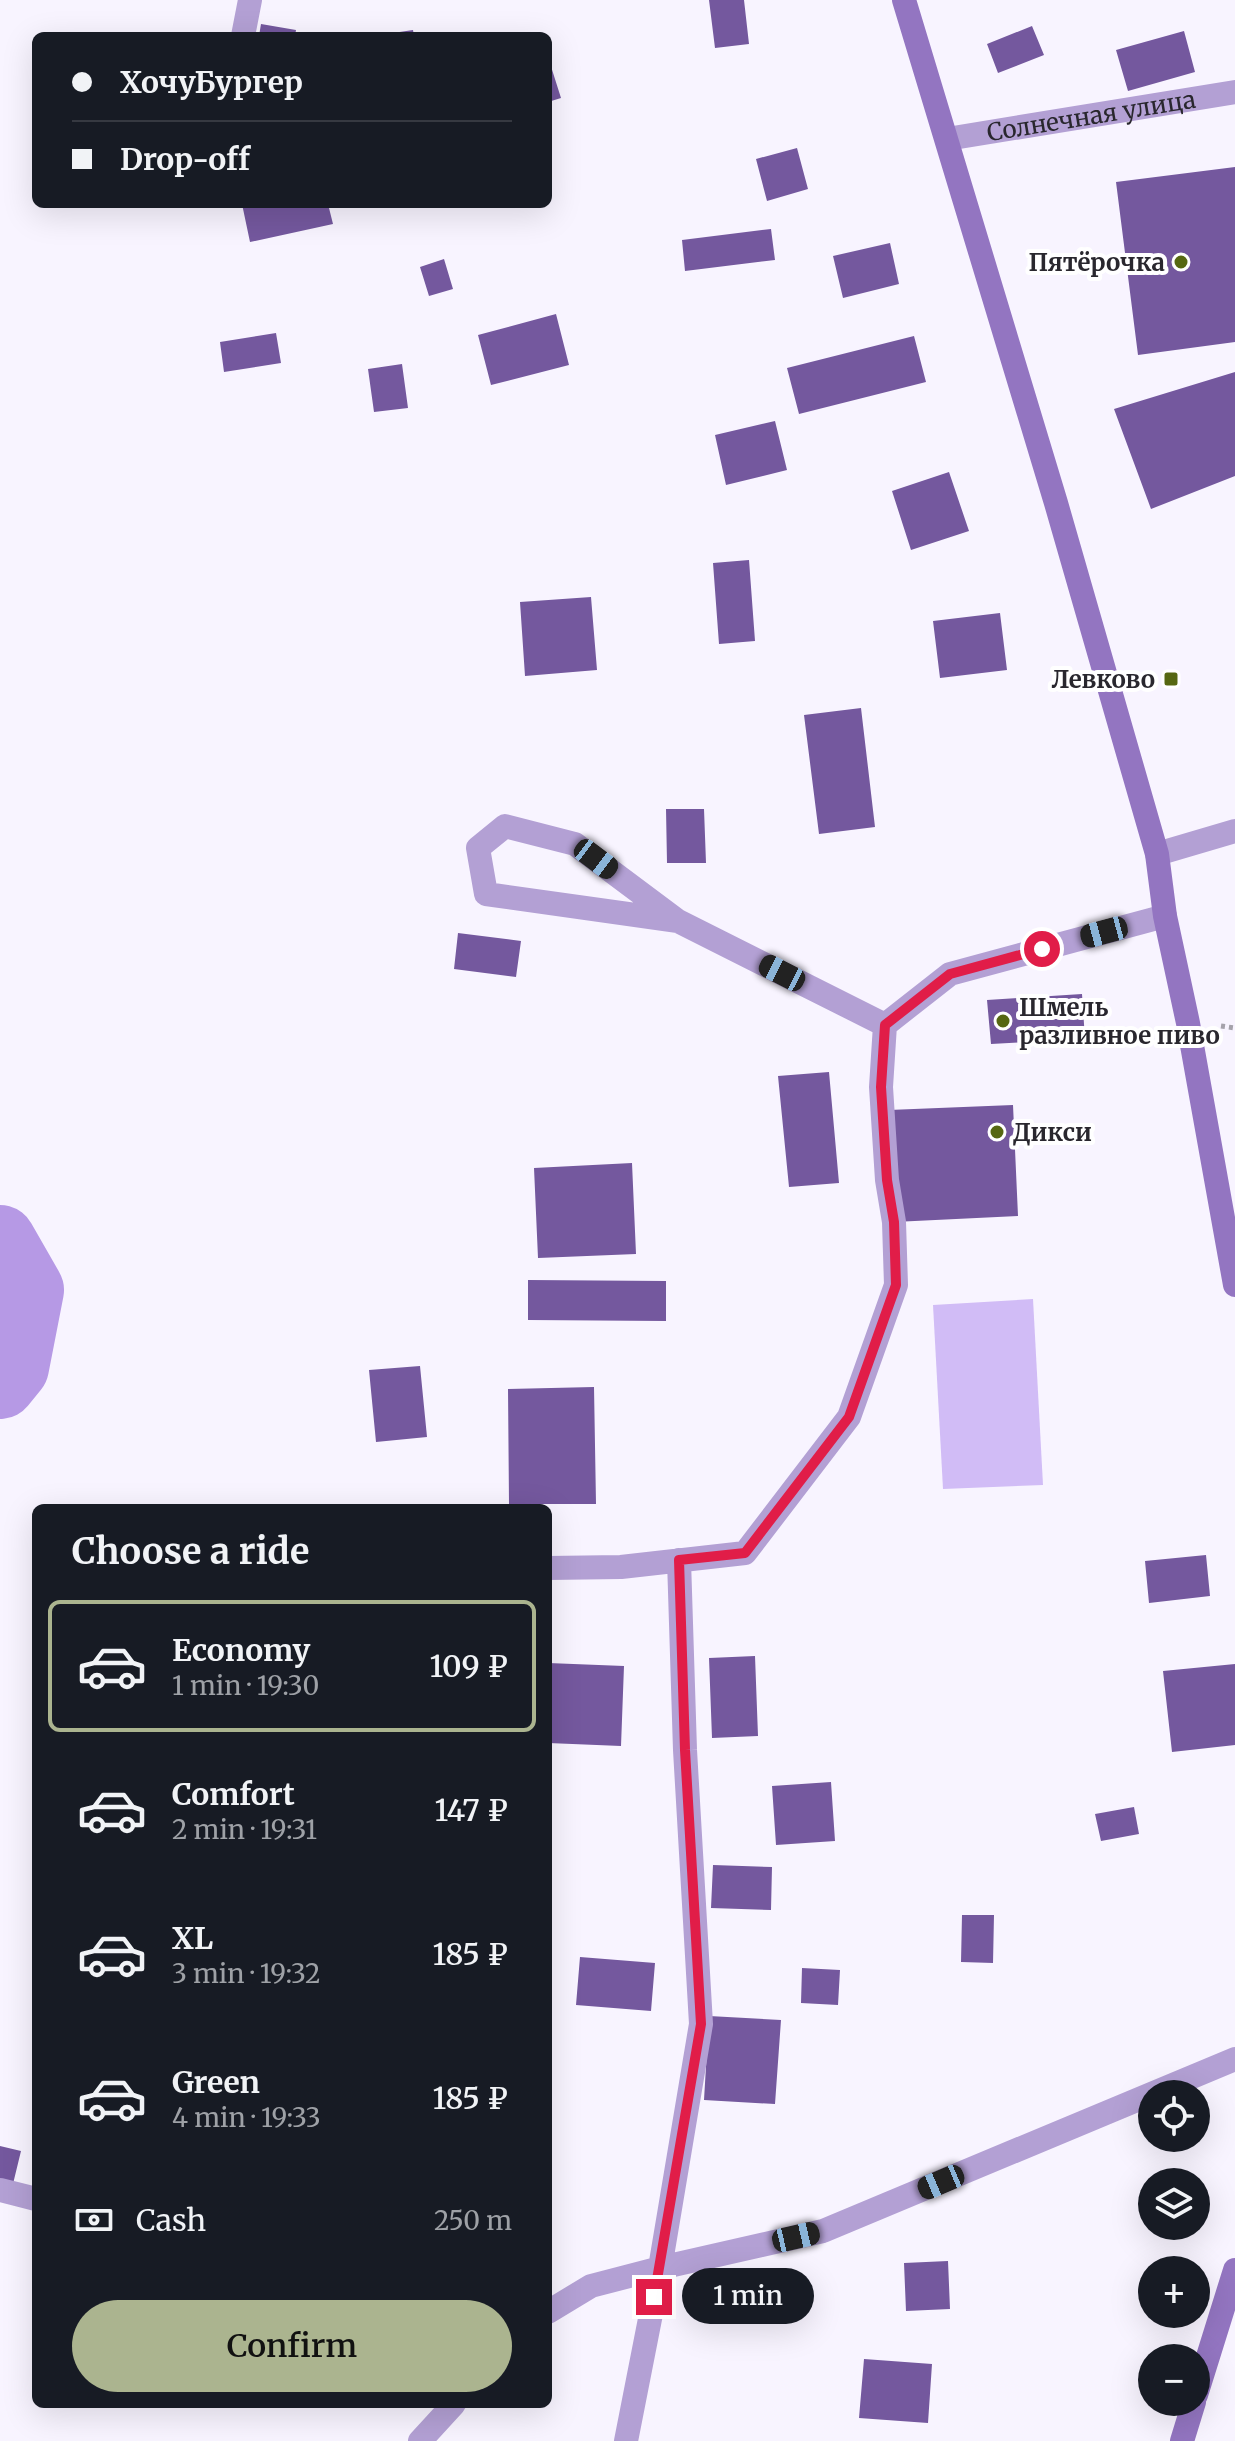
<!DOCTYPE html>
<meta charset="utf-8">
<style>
:root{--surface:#171b24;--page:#20242c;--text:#f1f3f6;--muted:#9ea1a6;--line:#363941;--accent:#abb48f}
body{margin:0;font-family:Merriweather,serif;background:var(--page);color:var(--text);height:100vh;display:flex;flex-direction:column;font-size:30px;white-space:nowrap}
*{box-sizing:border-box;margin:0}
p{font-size:26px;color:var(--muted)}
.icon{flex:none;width:44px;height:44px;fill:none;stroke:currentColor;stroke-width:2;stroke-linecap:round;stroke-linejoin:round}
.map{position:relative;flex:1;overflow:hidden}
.side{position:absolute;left:32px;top:1504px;width:520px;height:904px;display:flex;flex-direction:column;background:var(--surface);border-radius:12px;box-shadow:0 8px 32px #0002}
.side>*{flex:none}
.hud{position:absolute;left:32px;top:32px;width:520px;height:176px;border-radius:12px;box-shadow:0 8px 32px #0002;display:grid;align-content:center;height:176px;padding:0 40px;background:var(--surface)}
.buttons{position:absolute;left:1138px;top:2080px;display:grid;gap:16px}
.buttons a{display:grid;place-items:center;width:72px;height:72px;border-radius:50%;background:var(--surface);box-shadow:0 8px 32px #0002;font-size:40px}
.end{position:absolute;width:36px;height:36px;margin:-18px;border:10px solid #e11d48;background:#fff;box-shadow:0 0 0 4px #fff}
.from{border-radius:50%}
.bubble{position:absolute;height:56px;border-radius:28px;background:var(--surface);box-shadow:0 8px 32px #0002;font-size:26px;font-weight:600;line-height:56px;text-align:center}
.car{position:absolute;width:24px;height:48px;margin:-24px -12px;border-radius:10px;box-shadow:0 0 6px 2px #0007;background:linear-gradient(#222 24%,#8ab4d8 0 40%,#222 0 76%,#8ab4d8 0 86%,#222 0)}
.hud b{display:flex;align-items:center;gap:28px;height:76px;font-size:30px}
.hud b+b{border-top:2px solid var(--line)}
.hud i{width:20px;height:20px;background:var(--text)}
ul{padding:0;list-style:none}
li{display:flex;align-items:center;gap:24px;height:132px;margin:0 16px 12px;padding:0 24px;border:4px solid transparent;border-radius:12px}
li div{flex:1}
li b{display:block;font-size:30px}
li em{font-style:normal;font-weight:600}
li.current{border-color:var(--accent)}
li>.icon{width:72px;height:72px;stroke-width:1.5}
h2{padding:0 40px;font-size:36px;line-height:96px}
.pay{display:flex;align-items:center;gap:20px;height:88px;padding:0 40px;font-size:30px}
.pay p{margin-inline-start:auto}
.primary-button{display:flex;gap:16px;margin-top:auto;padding:16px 40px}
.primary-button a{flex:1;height:92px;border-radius:48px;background:var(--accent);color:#111;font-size:32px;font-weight:600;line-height:92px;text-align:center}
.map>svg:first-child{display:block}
.green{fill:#d1bcf6}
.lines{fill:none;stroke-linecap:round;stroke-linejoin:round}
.river{stroke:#b699e5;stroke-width:72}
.building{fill:#74589e}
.path{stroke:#a5a2ab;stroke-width:5;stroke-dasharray:4 4;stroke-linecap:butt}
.lane{stroke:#b3a0d4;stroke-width:24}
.street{stroke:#b3a0d4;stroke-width:24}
.secondary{stroke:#9375c1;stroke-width:24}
.route{stroke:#e11d48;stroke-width:10}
.poi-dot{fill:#566712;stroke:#fff;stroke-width:3}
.labels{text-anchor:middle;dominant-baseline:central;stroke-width:8;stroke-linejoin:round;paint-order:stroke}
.street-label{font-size:24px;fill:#29272e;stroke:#fff}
.poi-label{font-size:24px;font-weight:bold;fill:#29272e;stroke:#fff;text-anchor:end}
</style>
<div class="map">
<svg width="1235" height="2441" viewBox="0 0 1235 2441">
<rect width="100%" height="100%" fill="#f8f4ff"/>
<path class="green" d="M1033,1299L1043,1485L943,1489L933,1305Z"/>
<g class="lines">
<path class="river" d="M0,1241L28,1290L13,1367L0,1383"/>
</g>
<path class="building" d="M709,0H744L749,44L715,48Z
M261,24L296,30L295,36H259Z
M1032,26L1044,55L998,73L987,44Z
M413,30L414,36H386V34Z
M1184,31L1195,72L1128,91L1116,50Z
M548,57L561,98L548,102Z
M797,148L808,189L767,201L756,159Z
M1235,167V342L1138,355L1116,182Z
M242,204H328L333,224L250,242Z
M771,229L775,260L685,271L682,240Z
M890,243L899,284L843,298L833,256Z
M444,259L453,289L429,296L420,267Z
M556,314L569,365L491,385L478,335Z
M276,333L281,363L224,372L220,342Z
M914,336L926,382L799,414L787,368Z
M402,364L408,408L374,412L368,369Z
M1235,372V476L1151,509L1114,409Z
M775,421L787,470L726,485L715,435Z
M949,472L969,531L911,550L892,491Z
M749,560L755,641L719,644L713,563Z
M591,597L597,670L525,676L520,602Z
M1000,613L1007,670L940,678L933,621Z
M861,708L875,827L819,834L804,715Z
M666,809H704L706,863H667Z
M458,933L521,941L516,977L454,969Z
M1082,994L1085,1039L991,1044L987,1000Z
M829,1072L839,1183L789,1187L778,1076Z
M1013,1105L1018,1216L894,1222L889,1110Z
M632,1163L636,1254L538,1258L534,1168Z
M528,1280L666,1281V1321L528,1320Z
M420,1366L427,1437L376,1442L369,1370Z
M594,1387L596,1504H509L508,1389Z
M1206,1555L1210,1596L1149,1603L1145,1561Z
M755,1656L758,1736L712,1738L709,1658Z
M548,1663L624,1666L621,1746L548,1743Z
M1235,1664V1745L1172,1752L1163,1671Z
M831,1782L835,1841L776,1845L772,1786Z
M1134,1807L1139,1834L1101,1841L1095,1814Z
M713,1865L772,1867L771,1910L711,1908Z
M962,1915H994L993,1963L961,1962Z
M580,1957L655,1963L651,2011L576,2005Z
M802,1968L840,1970L838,2005L801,2003Z
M709,2016L781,2020L775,2104L704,2100Z
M0,2146L21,2151L12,2188L0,2185Z
M948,2261L950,2309L906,2311L904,2263Z
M864,2359L932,2364L928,2423L859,2418Z"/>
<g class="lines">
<path class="path" d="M1221,1026L1235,1028"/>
<path class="lane" d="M243,36L250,0
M678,921L575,844L505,826L478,848L486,894L678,921L885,1025L950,974L1165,916
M548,1568L621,1567L745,1553L849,1417L896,1285L894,1222L887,1180L881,1087L885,1025
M0,2190L36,2199
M548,2312L591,2286L660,2268L701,2024L685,1750L679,1560
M420,2441L454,2404
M626,2441L660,2268L823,2231L1235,2059"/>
<g class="street">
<path id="s1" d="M947,139L1235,92"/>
<path d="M1157,854L1235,831"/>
</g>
<path class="secondary" d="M904,0L1056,503L1157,854L1165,916L1188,1023L1235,1285
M1196,2395L1235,2270
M1182,2441L1194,2402"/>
</g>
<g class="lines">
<path class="route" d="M654,2297L701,2024L685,1750L679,1560L745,1553L849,1417L896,1285L894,1222L887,1180L881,1087L885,1025L950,974L1042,949"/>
</g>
<g class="poi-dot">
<circle cx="1181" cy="262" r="8"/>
<rect x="1163" y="671" width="16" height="16" rx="4"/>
<circle cx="1003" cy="1021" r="8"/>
<circle cx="997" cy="1132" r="8"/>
</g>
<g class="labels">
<g class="street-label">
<text stroke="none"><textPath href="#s1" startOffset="146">Солнечная улица</textPath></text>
</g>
<g class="poi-label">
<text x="1165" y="262">Пятёрочка</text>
<text x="1155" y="679">Левково</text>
<text x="1019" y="1007" text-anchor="start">Шмель<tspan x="1019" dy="28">разливное пиво</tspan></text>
<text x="1013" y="1132" text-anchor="start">Дикси</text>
</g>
</g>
</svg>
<div class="buttons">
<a><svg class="icon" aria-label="locate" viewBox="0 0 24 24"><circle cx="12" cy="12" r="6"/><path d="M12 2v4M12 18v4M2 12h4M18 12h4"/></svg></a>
<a><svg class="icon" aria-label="layers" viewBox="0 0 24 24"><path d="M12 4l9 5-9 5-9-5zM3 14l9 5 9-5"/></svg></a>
<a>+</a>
<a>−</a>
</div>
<i class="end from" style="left:1042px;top:949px"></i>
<i class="end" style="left:654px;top:2297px"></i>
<div class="bubble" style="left:682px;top:2268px;width:132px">1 min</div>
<i class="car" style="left:596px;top:859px;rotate:127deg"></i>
<i class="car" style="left:1104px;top:932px;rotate:255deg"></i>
<i class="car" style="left:782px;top:973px;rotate:297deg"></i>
<i class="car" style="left:941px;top:2182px;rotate:247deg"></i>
<i class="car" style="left:796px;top:2237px;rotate:77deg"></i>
<div class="hud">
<b><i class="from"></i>ХочуБургер</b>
<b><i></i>Drop-off</b>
</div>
<section class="side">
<h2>Choose a ride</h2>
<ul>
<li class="current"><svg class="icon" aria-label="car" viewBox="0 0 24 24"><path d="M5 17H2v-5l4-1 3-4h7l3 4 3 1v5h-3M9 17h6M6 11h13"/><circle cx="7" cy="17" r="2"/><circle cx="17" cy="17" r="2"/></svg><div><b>Economy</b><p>1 min · 19:30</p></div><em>109 ₽</em></li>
<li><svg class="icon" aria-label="car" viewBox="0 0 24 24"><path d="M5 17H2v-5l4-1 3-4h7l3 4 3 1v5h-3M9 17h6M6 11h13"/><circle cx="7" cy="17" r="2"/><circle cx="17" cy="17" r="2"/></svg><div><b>Comfort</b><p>2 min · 19:31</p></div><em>147 ₽</em></li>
<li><svg class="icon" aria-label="car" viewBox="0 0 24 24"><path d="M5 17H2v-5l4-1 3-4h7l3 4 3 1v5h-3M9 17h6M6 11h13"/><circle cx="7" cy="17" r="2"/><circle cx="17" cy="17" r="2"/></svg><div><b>XL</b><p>3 min · 19:32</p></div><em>185 ₽</em></li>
<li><svg class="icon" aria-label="car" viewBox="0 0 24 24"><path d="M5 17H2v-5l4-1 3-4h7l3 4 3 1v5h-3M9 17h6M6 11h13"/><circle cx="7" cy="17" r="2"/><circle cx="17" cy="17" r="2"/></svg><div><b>Green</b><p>4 min · 19:33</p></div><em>185 ₽</em></li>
</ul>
<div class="pay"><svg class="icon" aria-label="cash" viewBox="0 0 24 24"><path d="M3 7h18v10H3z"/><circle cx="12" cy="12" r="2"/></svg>Cash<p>250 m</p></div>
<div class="primary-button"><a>Confirm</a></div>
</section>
</div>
